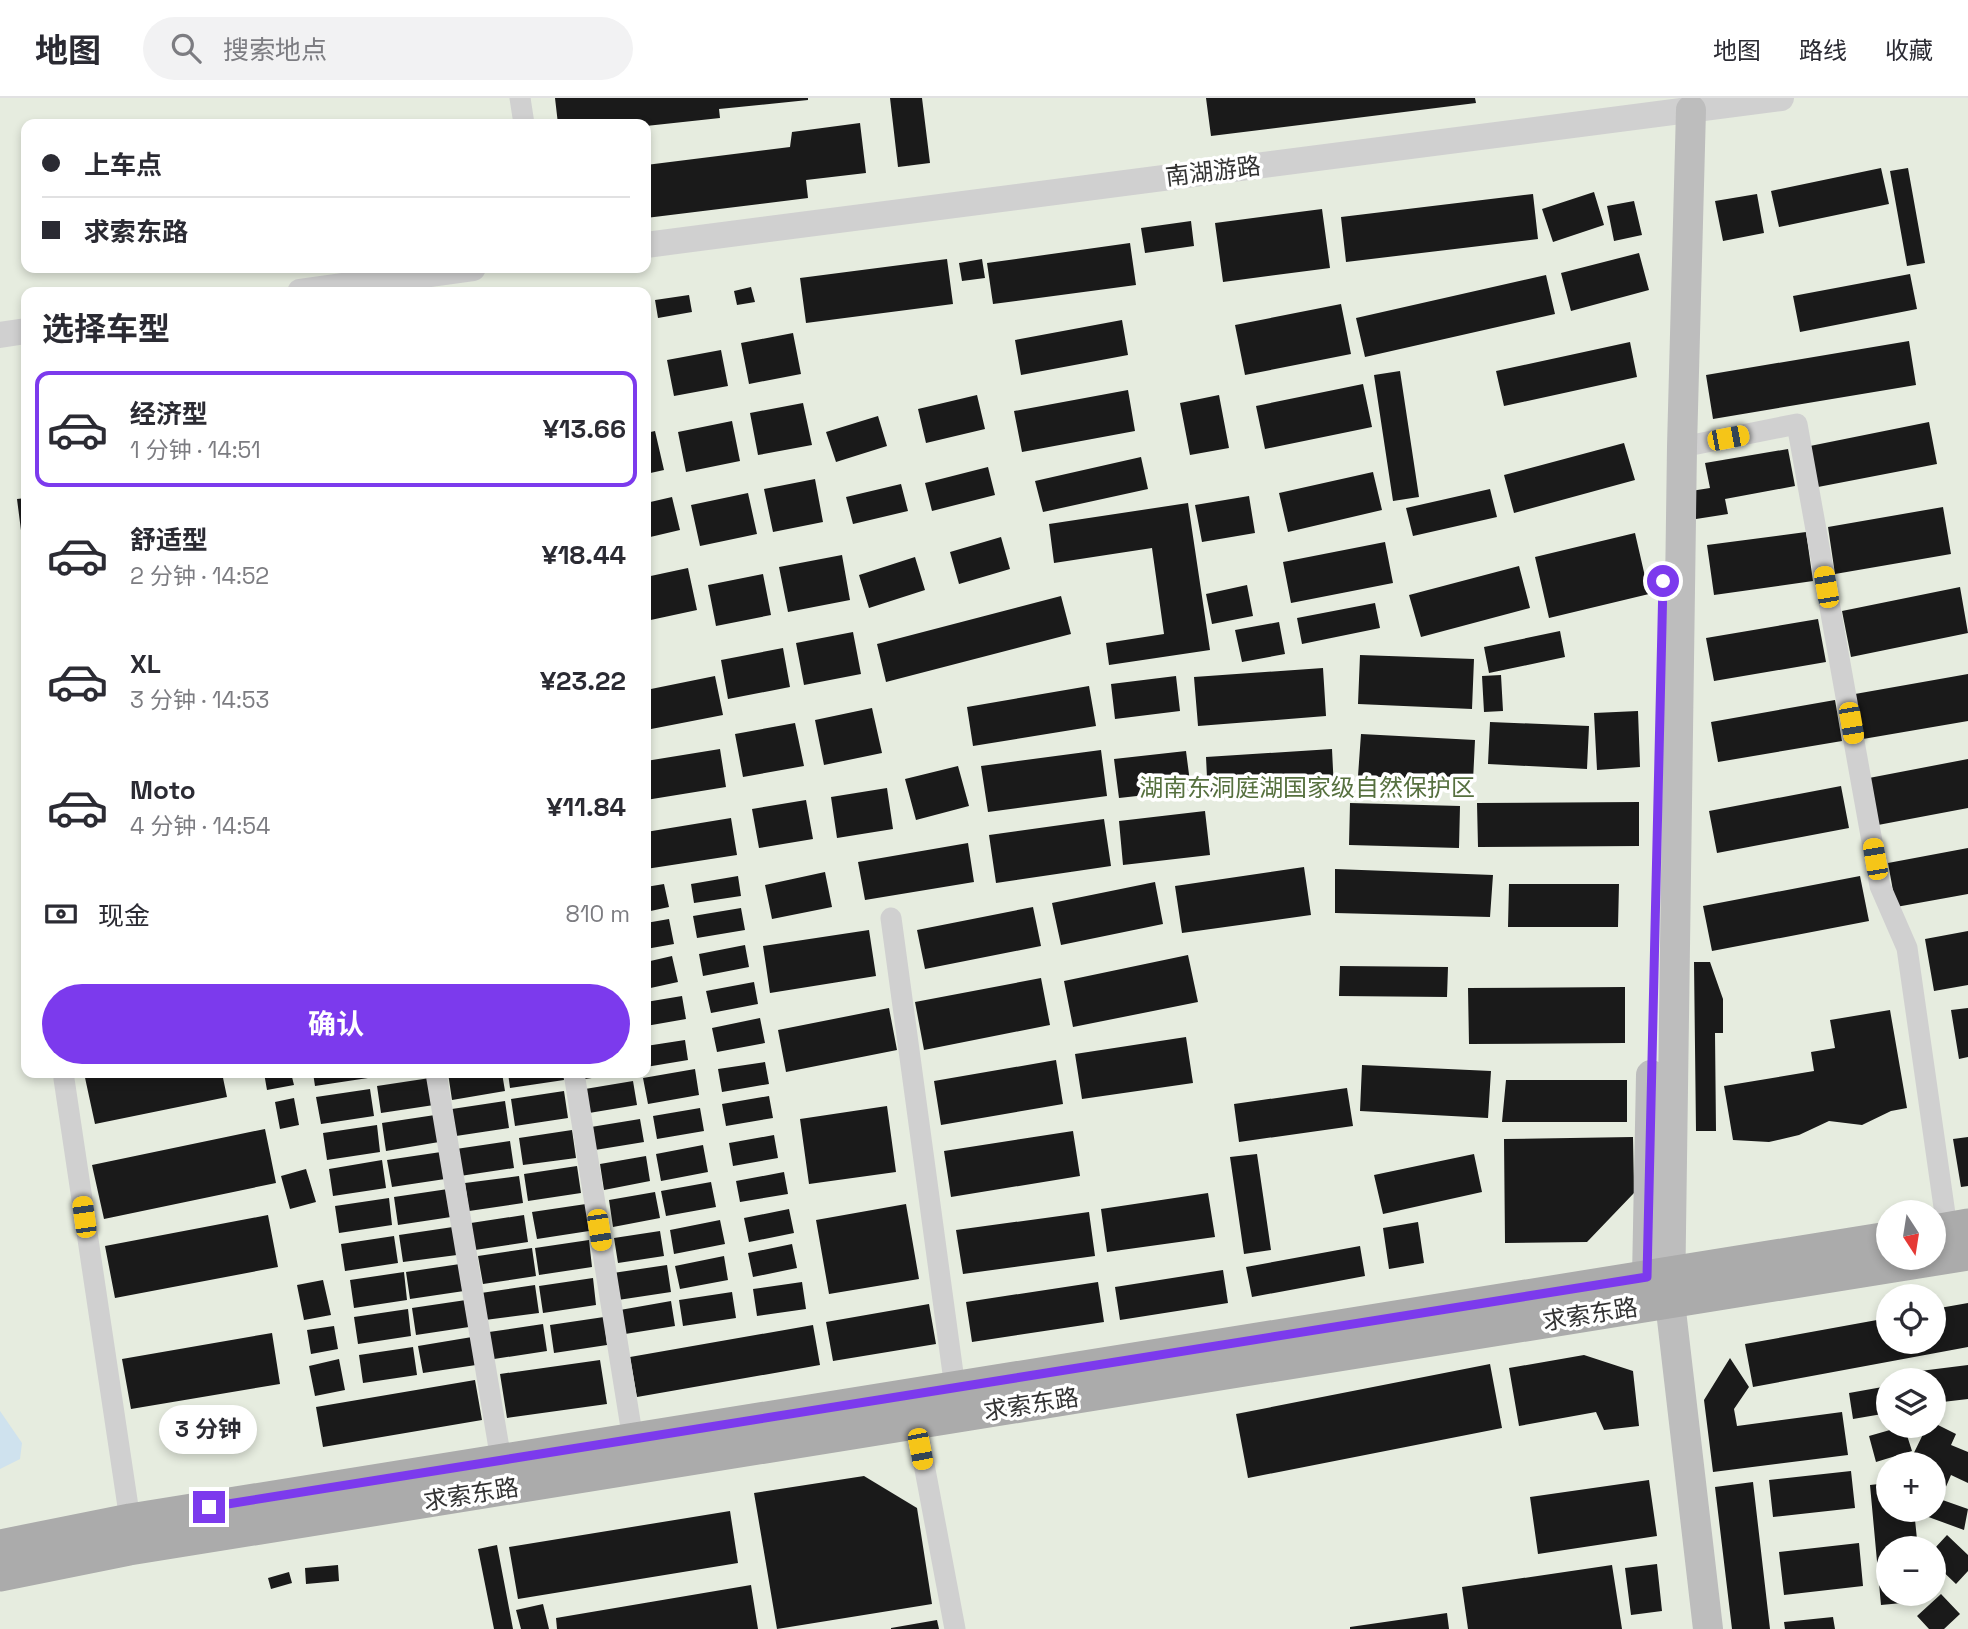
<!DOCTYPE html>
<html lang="zh">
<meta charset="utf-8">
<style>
:root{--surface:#fff;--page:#f2f2f3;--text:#2b2b33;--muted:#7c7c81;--line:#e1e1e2;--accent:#7c3aed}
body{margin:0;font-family:"Space Grotesk","Noto Sans SC",sans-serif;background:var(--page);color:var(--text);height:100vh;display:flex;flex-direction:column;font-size:26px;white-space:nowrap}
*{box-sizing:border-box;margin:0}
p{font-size:23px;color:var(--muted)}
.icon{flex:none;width:38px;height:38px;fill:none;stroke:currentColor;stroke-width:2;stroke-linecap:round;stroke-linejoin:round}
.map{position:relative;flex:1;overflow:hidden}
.details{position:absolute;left:21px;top:189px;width:630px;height:791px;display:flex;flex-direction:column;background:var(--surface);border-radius:14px;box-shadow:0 4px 10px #0003}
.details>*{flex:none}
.top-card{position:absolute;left:21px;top:21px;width:630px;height:154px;border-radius:14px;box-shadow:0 4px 10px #0003;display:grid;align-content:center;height:154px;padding:0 21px;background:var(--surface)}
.needle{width:46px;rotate:168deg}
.fabs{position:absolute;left:1876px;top:1102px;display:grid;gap:14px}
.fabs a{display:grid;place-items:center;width:70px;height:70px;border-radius:50%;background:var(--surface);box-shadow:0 4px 10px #0003;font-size:35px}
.end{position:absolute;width:32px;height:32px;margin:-16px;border:9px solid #7c3aed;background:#fff;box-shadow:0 0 0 4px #fff}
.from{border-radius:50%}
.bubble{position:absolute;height:49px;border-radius:24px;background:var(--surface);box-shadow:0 4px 10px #0003;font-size:23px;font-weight:700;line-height:49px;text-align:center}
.car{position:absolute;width:21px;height:42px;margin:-21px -10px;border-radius:9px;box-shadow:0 0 5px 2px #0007;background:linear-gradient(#f5c518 24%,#345 0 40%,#f5c518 0 76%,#345 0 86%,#f5c518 0)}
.top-card b{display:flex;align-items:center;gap:24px;height:66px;font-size:26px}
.top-card b+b{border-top:2px solid var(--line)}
.top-card i{width:18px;height:18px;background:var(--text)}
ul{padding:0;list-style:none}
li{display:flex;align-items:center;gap:21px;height:116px;margin:0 14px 10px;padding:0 7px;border:4px solid transparent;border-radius:14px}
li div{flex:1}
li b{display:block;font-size:26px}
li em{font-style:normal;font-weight:700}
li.active{border-color:var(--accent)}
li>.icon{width:63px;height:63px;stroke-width:1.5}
h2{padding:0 21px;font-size:32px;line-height:84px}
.pay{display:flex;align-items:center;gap:18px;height:77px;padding:0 21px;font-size:26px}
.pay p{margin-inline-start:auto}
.cta{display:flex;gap:14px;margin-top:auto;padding:14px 21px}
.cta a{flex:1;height:80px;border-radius:42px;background:var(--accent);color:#fff;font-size:28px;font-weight:700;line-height:80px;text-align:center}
header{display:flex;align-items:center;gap:42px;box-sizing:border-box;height:98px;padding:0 35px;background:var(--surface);border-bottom:2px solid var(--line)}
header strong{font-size:33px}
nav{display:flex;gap:38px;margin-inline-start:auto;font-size:24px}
.search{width:490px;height:63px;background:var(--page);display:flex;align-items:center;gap:18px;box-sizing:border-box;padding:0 24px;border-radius:38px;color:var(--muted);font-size:26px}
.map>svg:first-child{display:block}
.green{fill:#e6ecdf;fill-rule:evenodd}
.water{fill:#cfe2ee}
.building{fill:#1a1a1a}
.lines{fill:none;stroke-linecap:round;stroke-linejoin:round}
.minor{stroke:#d0d0d0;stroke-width:21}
.tertiary{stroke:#d0d0d0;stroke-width:26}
.secondary{stroke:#bdbdbd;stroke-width:30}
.primary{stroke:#ababab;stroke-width:33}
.route{stroke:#7c3aed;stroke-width:9}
.labels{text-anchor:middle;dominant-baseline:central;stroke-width:7;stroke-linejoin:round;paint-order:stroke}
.street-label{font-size:24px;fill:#333;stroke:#fff}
.park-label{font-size:24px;fill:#56703f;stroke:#fff}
</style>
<header>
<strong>地图</strong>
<div class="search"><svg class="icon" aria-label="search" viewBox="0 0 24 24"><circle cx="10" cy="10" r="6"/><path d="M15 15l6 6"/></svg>搜索地点</div>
<nav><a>地图</a><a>路线</a><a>收藏</a></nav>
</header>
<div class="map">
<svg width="1968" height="1531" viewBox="0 0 1968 1531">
<rect width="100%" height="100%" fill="#fff"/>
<path class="green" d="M0,0H1968V1531H0ZM26,26H646V170H26ZM26,194H646V975H26ZM1888,1115H1934V1160H1888ZM1888,1199H1934V1244H1888ZM1888,1283H1934V1328H1888ZM1888,1367H1934V1412H1888ZM1888,1451H1934V1496H1888Z"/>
<path class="water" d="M0,1313L22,1345L20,1361L0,1371Z"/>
<path class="building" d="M555,0H808V2L719,11L720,20L646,28L558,26Z
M890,0H922L930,65L898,69Z
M1206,0H1475L1476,5L1211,38Z
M860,25L866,75L806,82L808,100L646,120V67L790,49L792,34Z
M1881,70L1889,106L1779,129L1771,93Z
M1908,70L1925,165L1907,168L1890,73Z
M1594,94L1604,127L1553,144L1542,111Z
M1533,96L1538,141L1346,164L1341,119Z
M1757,96L1764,135L1723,143L1715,103Z
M1634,103L1642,137L1614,143L1607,108Z
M1322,111L1330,170L1223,184L1215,125Z
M1191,123L1194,148L1145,155L1141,130Z
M1130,145L1136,187L993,206L987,165Z
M1639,155L1649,192L1571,213L1561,175Z
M947,161L953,206L806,225L800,180Z
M982,161L985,180L962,183L959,165Z
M1910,176L1917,211L1800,234L1793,198Z
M1546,177L1555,216L1365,259L1356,220Z
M751,189L755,204L737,207L734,193Z
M689,197L692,214L658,220L655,202Z
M1341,206L1351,256L1245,277L1235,227Z
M1122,222L1128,257L1021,277L1015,242Z
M793,235L801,276L749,286L741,245Z
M1909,243L1916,287L1713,321L1706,277Z
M1630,244L1637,279L1504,308L1496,273Z
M721,252L728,288L674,298L667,262Z
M1400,273L1419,399L1393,403L1374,277Z
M1363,286L1372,329L1265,351L1256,308Z
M1128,292L1135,333L1022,354L1014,313Z
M977,297L985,331L926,345L918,311Z
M1219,297L1229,350L1190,357L1180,305Z
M803,305L812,347L758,357L750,315Z
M878,318L887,348L836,364L826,334Z
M732,323L740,363L686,374L678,334Z
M1929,324L1937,366L1818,389L1810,348Z
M655,333L664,372L646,376V335Z
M1624,345L1635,382L1514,415L1504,377Z
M1788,351L1795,388L1725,401L1728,416L1696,421L1691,393L1710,390L1705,365Z
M1141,359L1148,391L1043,414L1035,383Z
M988,369L995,397L932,413L925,385Z
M1373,374L1382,412L1288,434L1279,395Z
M815,381L823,424L773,434L764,391Z
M901,386L908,413L853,426L846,399Z
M1490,391L1497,419L1413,438L1406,410Z
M748,395L757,436L700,448L691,407Z
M1249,398L1255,435L1202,444L1195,407Z
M672,399L680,432L646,440V405Z
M26,400V447L23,448L17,401Z
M1188,405L1210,552L1109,567L1106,545L1164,536L1152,450L1054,465L1049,426Z
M1943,409L1951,456L1835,476L1828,429Z
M1806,434L1813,483L1714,497L1707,447Z
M1635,435L1649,496L1549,520L1535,459Z
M1001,439L1010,471L959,486L950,454Z
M1385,444L1393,485L1291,505L1283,464Z
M842,457L850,502L788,514L779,469Z
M915,459L925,492L869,510L859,477Z
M1519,468L1530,510L1421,539L1409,497Z
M688,470L697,512L646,523V479Z
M763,476L771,517L716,528L708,487Z
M1247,487L1253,518L1212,526L1206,496Z
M1960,489L1968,535L1851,559L1842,513Z
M1061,498L1071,536L886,584L877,546Z
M1375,505L1380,530L1302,546L1297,520Z
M1818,521L1826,564L1714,583L1706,540Z
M1279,524L1285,556L1242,564L1235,532Z
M1560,533L1565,559L1489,575L1484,549Z
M853,534L861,576L804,587L796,545Z
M783,550L790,589L728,601L721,562Z
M1360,557L1474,561L1472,611L1358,606Z
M1323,570L1326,618L1198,628L1194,579Z
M1968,576V623L1863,641L1855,596Z
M1501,577L1503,613L1484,614L1482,578Z
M715,578L723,617L646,632V592Z
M1176,578L1180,613L1115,621L1111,586Z
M1089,588L1096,628L973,648L967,609Z
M1835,602L1842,643L1718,664L1711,624Z
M872,610L882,655L824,667L815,622Z
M1638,613L1640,669L1597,672L1594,615Z
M1490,624L1589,628L1587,671L1488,666Z
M795,625L804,668L743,679L735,636Z
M1361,636L1475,642L1473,683L1358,678Z
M720,651L726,689L646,702V663Z
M1332,651L1334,692L1208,700L1206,659Z
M1101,652L1107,698L988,714L981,668Z
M1186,653L1191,692L1119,700L1114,661Z
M1968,661V710L1878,727L1869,680Z
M958,668L969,708L916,722L905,681Z
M1841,688L1849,730L1717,755L1709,713Z
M887,690L893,731L837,740L831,699Z
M806,702L813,741L759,750L752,711Z
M1639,704V748L1478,749L1477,705Z
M1350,705L1460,708L1459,750L1349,747Z
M1205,713L1210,757L1123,767L1119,723Z
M731,720L737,757L646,771V734Z
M1104,721L1111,768L996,785L989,737Z
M968,745L974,784L865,802L858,764Z
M1968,750V796L1896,809L1888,765Z
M1304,769L1311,817L1182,835L1175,788Z
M1335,771L1493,777L1490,819L1335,815Z
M825,774L832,809L772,821L765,787Z
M738,778L741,798L694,805L691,786Z
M1860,778L1869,823L1712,853L1703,808Z
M1155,784L1163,826L1061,847L1052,805Z
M664,786L669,809L646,814V789Z
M1509,786H1619L1618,829H1508Z
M1033,809L1041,848L925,871L917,832Z
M741,810L745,832L697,840L693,818Z
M669,821L674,846L646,851V825Z
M869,832L876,878L770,895L763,848Z
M1968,833V887L1934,893L1925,841Z
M745,847L749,869L703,878L699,856Z
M1188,857L1198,904L1073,929L1064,883Z
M672,858L678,884L646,891V864Z
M1694,864H1710L1723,901V935H1715L1716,1033H1696Z
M1340,868L1448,869L1447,899L1339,898Z
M1041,880L1050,927L924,952L915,904Z
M754,884L758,906L711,915L706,893Z
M1625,889V945L1469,946L1468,890Z
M682,898L686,921L646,928V904Z
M889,910L897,952L786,974L778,932Z
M1968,910V959L1959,961L1951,912Z
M1890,912L1907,1010L1891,1013L1862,1027L1829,1023L1799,1037L1769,1044L1733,1042L1724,988L1814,973L1811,954L1835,950L1830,922Z
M760,920L765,945L717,954L712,930Z
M1186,939L1193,985L1082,1001L1075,956Z
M685,942L688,962L646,969V948Z
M1056,962L1063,1006L941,1027L934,983Z
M765,964L769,986L722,994L718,971Z
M1362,967L1491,973L1488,1020L1360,1013Z
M695,971L699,997L648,1006L643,980Z
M84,975H222L227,999L95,1026Z
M264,975H291L294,987L267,992Z
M313,975H367L368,980L315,988Z
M448,975H502L505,993L452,1002Z
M508,975H563L564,982L510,990Z
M584,975H619V976L585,981Z
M430,980L434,1007L381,1015L377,988Z
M1506,982H1627V1024H1502Z
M633,983L637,1007L589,1015L585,991Z
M1347,990L1353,1028L1239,1044L1234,1006Z
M370,991L374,1018L321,1026L316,999Z
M564,993L568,1020L515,1028L511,1001Z
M769,998L773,1020L726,1028L722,1006Z
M294,1000L299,1027L280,1031L275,1004Z
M505,1003L509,1030L456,1038L452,1011Z
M887,1008L896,1074L809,1086L800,1021Z
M700,1010L704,1033L657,1041L653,1018Z
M435,1017L439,1044L386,1053L382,1025Z
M640,1021L644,1044L595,1052L591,1029Z
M377,1027L380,1054L327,1062L323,1035Z
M265,1031L276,1085L104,1121L92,1067Z
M572,1032L576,1060L523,1067L519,1040Z
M1073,1033L1080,1078L951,1099L944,1053Z
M774,1037L778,1060L733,1068L729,1045Z
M1633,1039L1634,1095L1587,1144L1505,1145L1504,1041Z
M1968,1039V1088L1961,1089L1953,1041Z
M510,1043L514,1070L460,1078L456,1051Z
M703,1047L708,1074L661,1083L656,1056Z
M441,1054L445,1081L392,1089L387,1062Z
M1257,1056L1271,1152L1244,1156L1230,1059Z
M1474,1056L1482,1094L1383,1116L1374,1077Z
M646,1058L650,1083L604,1092L600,1066Z
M382,1062L386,1090L333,1098L329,1071Z
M577,1068L581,1095L528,1103L524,1076Z
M306,1071L316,1104L290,1111L281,1078Z
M784,1074L788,1096L740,1104L736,1083Z
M519,1078L523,1105L469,1113L465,1085Z
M711,1084L716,1109L666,1118L661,1093Z
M448,1091L451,1119L398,1127L394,1099Z
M655,1094L660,1120L613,1129L609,1102Z
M1208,1095L1215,1139L1107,1154L1101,1111Z
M389,1100L392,1127L339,1135L335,1108Z
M586,1106L589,1133L537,1141L532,1114Z
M906,1106L919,1181L829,1196L816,1122Z
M789,1111L794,1135L749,1144L744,1120Z
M1089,1114L1095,1158L963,1176L956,1132Z
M268,1117L278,1169L115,1200L105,1148Z
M524,1117L528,1144L475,1152L471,1125Z
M720,1122L725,1146L674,1156L670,1132Z
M1418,1124L1424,1165L1389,1171L1383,1130Z
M453,1129L457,1157L403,1164L399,1137Z
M660,1133L664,1158L618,1165L614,1140Z
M394,1138L398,1165L345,1173L341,1146Z
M589,1142L592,1169L539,1177L535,1150Z
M792,1146L797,1170L753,1179L748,1155Z
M1360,1148L1365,1178L1252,1199L1246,1169Z
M532,1150L536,1178L483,1186L478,1158Z
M724,1158L728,1182L680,1191L675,1168Z
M460,1166L464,1193L410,1201L406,1174Z
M667,1167L671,1194L618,1202L613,1175Z
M1223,1172L1228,1205L1120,1222L1115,1189Z
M404,1174L407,1202L354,1210L350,1182Z
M593,1180L596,1207L543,1215L539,1188Z
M323,1182L331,1217L304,1222L297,1187Z
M802,1184L806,1211L757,1218L753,1191Z
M1098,1184L1104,1224L972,1244L966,1204Z
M535,1187L539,1215L485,1222L481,1195Z
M732,1194L736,1220L683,1228L679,1202Z
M466,1202L469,1229L416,1237L412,1210Z
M671,1203L675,1228L625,1236L620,1212Z
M1968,1205V1249L1753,1289L1745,1246L1888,1220V1244H1934V1211Z
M929,1206L936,1246L833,1263L826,1224Z
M408,1211L411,1238L358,1246L354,1219Z
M604,1219L607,1247L554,1255L550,1227Z
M543,1226L547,1253L494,1261L489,1234Z
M813,1227L820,1267L637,1299L630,1259Z
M334,1228L338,1251L311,1256L307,1232Z
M272,1235L280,1286L131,1311L122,1261Z
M472,1239L476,1267L423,1275L418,1248Z
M413,1249L417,1277L363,1285L359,1257Z
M1584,1257L1633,1273L1639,1328L1604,1332L1596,1314L1519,1328L1509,1270Z
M1730,1260L1749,1289L1734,1311L1737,1328L1842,1314L1848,1357L1713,1374L1704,1302Z
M339,1261L345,1292L315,1298L309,1268Z
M600,1262L607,1306L507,1320L500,1276Z
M1490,1266L1502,1330L1248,1380L1236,1316Z
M1968,1267V1301L1934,1305V1283H1905L1904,1275Z
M475,1282L482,1322L323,1349L316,1309Z
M1888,1288V1315L1853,1321L1849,1295Z
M1934,1325L1956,1336L1951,1347L1968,1354V1385L1951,1377L1945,1391L1934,1386V1367H1908L1927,1328H1934Z
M1904,1328L1912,1353L1876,1364L1869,1338Z
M1851,1373L1855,1410L1773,1419L1769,1382Z
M864,1378L917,1410L932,1506L777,1531L754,1395Z
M1649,1382L1657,1438L1538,1456L1530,1399Z
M1753,1384L1770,1531H1732L1715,1389Z
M1888,1385V1412H1914L1918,1451H1888V1496H1922L1923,1503L1881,1507L1870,1387Z
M1934,1399L1968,1411L1964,1432L1923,1417L1925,1412H1934Z
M730,1413L738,1465L518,1501L509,1449Z
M1947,1437L1968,1457V1473L1956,1486L1934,1465V1451Z
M1859,1445L1863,1488L1784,1497L1779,1454Z
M497,1447L513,1531H494L478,1451Z
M1657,1466L1662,1513L1631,1517L1625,1470Z
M338,1467L339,1483L306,1486L305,1470Z
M1612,1467L1622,1531H1468L1462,1489Z
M289,1474L292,1485L271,1491L268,1480Z
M751,1487L758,1531H557L556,1520Z
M1941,1496L1960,1516L1944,1531H1929L1917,1518Z
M543,1506L549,1531H521L516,1512Z
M1447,1515L1449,1531H1350V1529Z
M1833,1519L1835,1531H1785L1784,1524Z
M937,1522L939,1531H891V1530Z"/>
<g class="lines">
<path class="minor" d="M520,0L524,26
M1682,349L1797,326L1880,788L1907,850L1947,1130
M891,820L955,1290
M436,975L501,1362
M574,975L633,1342
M64,981L130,1422
M914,1313L955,1531"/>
<path class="tertiary" d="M646,147L1781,0
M300,194L473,170
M0,237L26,233"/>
<path class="secondary" d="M1691,12L1682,349L1670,1204L1708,1531
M1649,1200L1647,1179L1651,977"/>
<path class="primary" d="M1934,1133L1968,1127
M0,1448L130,1422L1888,1140
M0,1477L129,1451L1968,1156"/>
</g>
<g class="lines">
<path class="route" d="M209,1409L1647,1179L1663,483"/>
</g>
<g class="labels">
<g class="street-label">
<text transform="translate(1213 73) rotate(-7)">南湖游路</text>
<text transform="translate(1590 1216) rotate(-9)">求索东路</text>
<text transform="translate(1031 1306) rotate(-9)">求索东路</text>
<text transform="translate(471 1396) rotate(-9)">求索东路</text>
</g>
<g class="park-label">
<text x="1307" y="689">湖南东洞庭湖国家级自然保护区</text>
</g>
</g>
</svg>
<div class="fabs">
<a><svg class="needle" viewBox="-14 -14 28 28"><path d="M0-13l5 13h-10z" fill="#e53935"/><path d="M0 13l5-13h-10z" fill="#7c7c81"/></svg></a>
<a><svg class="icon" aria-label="locate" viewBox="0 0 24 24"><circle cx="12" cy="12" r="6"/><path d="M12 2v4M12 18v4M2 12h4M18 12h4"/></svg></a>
<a><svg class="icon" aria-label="layers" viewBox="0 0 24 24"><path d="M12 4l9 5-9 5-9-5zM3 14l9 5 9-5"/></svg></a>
<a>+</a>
<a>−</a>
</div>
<i class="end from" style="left:1663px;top:483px"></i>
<i class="end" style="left:209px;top:1409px"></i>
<div class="bubble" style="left:159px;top:1307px;width:98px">3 分钟</div>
<i class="car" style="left:1728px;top:340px;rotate:79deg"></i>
<i class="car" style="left:1826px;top:489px;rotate:350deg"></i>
<i class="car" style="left:1851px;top:625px;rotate:170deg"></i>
<i class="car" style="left:1875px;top:761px;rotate:350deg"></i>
<i class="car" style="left:84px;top:1119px;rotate:352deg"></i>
<i class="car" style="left:599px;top:1132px;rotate:171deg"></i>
<i class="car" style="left:920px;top:1351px;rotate:169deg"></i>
<div class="top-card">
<b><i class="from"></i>上车点</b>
<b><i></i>求索东路</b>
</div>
<section class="details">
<h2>选择车型</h2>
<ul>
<li class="active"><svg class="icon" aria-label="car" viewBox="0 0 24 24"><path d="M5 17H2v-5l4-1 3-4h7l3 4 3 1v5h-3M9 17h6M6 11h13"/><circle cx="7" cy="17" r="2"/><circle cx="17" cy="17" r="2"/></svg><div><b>经济型</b><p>1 分钟 · 14:51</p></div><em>¥13.66</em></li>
<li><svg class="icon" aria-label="car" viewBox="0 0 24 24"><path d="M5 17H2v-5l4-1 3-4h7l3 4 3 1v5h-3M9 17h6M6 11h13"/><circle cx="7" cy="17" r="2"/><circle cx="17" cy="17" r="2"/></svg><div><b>舒适型</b><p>2 分钟 · 14:52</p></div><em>¥18.44</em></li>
<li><svg class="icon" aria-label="car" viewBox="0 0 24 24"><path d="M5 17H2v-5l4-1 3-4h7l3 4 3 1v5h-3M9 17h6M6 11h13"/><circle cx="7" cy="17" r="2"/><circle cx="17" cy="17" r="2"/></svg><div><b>XL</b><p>3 分钟 · 14:53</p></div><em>¥23.22</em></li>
<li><svg class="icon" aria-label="car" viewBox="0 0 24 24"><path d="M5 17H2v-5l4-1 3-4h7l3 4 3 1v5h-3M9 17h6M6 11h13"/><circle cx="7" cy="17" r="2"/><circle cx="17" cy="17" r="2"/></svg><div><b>Moto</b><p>4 分钟 · 14:54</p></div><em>¥11.84</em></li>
</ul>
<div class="pay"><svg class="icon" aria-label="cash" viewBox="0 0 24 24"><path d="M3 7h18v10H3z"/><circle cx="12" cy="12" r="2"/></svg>现金<p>810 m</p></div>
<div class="cta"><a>确认</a></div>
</section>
</div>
